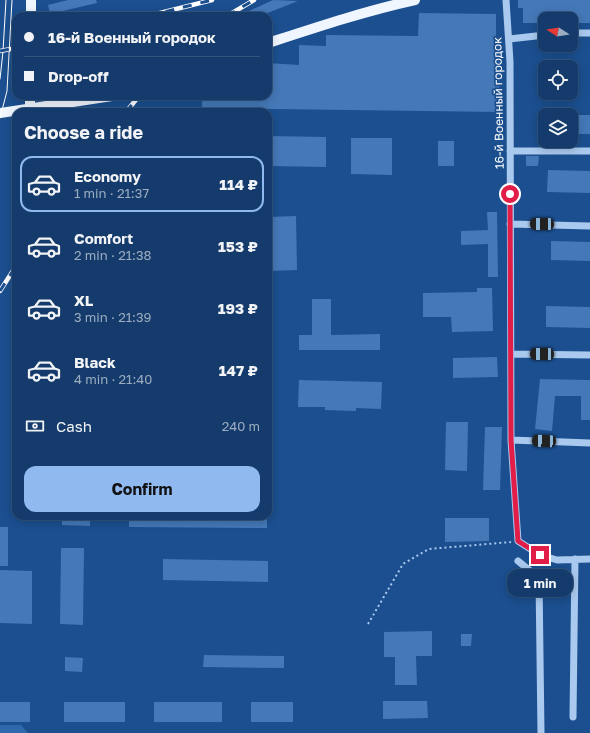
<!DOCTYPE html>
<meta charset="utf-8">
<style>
:root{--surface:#143b6b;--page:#214673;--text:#f1f3f6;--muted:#9dadc1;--line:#33557e;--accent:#90b9f0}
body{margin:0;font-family:"Golos Text",sans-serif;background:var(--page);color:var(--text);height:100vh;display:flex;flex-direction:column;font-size:15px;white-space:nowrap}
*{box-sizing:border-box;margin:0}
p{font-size:13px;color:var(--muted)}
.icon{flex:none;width:22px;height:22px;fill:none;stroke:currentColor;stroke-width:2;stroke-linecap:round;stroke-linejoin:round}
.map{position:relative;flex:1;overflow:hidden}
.panel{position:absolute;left:12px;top:108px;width:260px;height:412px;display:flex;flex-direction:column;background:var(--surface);border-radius:12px;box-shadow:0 2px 10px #0003,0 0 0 1px var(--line)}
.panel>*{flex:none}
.top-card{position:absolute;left:12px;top:12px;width:260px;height:88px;border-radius:12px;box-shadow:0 2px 10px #0003,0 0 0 1px var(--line);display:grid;align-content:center;height:88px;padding:0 12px;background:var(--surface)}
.needle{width:26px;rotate:282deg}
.controls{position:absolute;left:538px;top:12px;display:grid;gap:8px}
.controls a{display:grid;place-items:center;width:40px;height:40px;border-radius:8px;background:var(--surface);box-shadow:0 2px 10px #0003,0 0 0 1px var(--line);font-size:20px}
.end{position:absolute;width:18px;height:18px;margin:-9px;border:5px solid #e11d48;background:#fff;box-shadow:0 0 0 2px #fff}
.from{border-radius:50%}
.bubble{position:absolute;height:28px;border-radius:12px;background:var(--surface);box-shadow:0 2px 10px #0003,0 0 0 1px var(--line);font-size:13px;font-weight:700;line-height:28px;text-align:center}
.car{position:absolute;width:12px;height:24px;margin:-12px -6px;border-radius:5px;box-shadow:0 0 3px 1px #0007;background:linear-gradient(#222 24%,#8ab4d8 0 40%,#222 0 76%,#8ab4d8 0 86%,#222 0)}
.top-card b{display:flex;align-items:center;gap:14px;height:38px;font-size:15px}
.top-card b+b{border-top:1px solid var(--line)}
.top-card i{width:10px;height:10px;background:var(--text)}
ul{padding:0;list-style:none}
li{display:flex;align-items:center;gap:12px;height:56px;margin:0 8px 6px;padding:0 4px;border:2px solid transparent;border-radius:12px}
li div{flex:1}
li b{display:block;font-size:15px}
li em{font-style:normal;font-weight:700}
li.on{border-color:var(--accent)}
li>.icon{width:36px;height:36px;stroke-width:1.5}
h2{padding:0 12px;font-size:18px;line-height:48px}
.pay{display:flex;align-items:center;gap:10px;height:44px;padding:0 12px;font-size:15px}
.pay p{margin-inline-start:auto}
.primary-button{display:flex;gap:8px;margin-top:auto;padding:8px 12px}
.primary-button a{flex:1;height:46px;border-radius:12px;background:var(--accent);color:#111;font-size:16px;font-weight:700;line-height:46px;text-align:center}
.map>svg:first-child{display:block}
.green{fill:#2e69ad}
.building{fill:#4478b7}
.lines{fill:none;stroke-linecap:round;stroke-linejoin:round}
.path{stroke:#a9c9ee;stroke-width:2;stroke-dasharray:2 3;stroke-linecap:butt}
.minor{stroke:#a9c9ee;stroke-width:7}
.major{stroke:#f0f6ff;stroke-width:10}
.tram{stroke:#fff;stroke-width:1}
.rail-casing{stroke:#fff;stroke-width:4.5}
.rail{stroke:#1b4f8f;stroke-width:3;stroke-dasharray:9;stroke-linecap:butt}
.route{stroke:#e11d48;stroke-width:5}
.labels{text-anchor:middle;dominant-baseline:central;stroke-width:3.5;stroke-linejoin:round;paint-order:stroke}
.street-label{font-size:12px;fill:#fff;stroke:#1b4f8f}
</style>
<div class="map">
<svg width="590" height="733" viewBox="0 0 590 733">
<rect width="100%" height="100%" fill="#1b4f8f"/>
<path class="green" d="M0,725H21L28,733H0Z"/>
<path class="building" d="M68,0H96L97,3L50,14L48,5Z
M273,0L298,1L260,16H238Z
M518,0H590V23H571V19H545V23H523V8H518Z
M419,13L496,14V37H500L499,112L202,108V97L268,98V63L299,65V45L326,46V35L418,36Z
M571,115H590V134H571Z
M268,136L326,137V167L268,166Z
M351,138H392V175L351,174Z
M438,141H454V166H438Z
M526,156H539L538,166H526Z
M548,170L590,171V193L547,192Z
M487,212H497L498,277H488V244L461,245V231L488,230Z
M296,216L297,270L268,271V217Z
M551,241L590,242V261L551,260Z
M477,288H492L493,331L452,332L451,317H423V293L477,292Z
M312,299H331V335L380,334V350H299V335H312Z
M546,306L590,307V328L546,327Z
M497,357L498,377L453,378V358Z
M540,379L590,380V420H581V396H555L552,431L535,429Z
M299,380L382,382L381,409L356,408V411L325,410V407H298Z
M446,422H468L467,471L445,470Z
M485,427H502L500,490H483Z
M62,516H90V526L62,525Z
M129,516H267V528L129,527Z
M445,518H489V541L445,542Z
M0,527H8V566H0Z
M61,548H84L83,625L60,624Z
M163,559L268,561V582L163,580Z
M0,570L32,571V624L0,623Z
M432,631V656H416L417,685H395V657H384V632Z
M461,634H472L471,646H461Z
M204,655L284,656V668L203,667Z
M65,657L83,658L82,672L65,671Z
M383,701H427L428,718L383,719Z
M0,702H30V722H0Z
M64,702H125V722H64Z
M154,702H222V722H154Z
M251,702H293V722H251Z"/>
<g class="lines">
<path class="path" d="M368,624L403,564L429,549L511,542"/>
<path class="minor" d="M506,0L510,62L511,440L518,541L540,555L557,560L590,559
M571,33H590
M509,39L545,35
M510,151H590
M510,224L590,226
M511,354L590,355
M511,440L590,443
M518,561L539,578L541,733
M573,717L575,559"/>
<path class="major" d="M31,16V0
M268,43C317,27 365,11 415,0
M30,96V109
M0,113L112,96"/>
<path class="tram" d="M0,79L3,51L6,0
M0,118L7,91L12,0"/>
<g class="rail-casing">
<path id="rail" d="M148,16L212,0
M227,16L254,0
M0,51L16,48
M126,112L139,96
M0,291L16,266"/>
</g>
<use href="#rail" class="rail"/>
</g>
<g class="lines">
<path class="route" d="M510,194L511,440L518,541L540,555"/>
</g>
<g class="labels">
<g class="street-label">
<text transform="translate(498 103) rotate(-91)">16-й Военный городок</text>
</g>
</g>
</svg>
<div class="controls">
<a><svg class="needle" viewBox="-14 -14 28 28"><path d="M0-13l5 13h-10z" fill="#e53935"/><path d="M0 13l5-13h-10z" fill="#9dadc1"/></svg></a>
<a><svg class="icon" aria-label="locate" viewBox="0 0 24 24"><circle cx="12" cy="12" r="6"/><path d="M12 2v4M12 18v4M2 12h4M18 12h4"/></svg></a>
<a><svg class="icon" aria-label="layers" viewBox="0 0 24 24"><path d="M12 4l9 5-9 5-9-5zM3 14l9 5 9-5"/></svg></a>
</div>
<i class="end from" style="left:510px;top:194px"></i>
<i class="end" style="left:540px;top:555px"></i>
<div class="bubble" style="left:507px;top:569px;width:66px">1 min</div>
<i class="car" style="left:542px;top:224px;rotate:271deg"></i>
<i class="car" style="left:542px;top:354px;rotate:271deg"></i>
<i class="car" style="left:544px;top:441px;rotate:272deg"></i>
<div class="top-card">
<b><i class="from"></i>16-й Военный городок</b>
<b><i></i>Drop-off</b>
</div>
<section class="panel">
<h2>Choose a ride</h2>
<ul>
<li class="on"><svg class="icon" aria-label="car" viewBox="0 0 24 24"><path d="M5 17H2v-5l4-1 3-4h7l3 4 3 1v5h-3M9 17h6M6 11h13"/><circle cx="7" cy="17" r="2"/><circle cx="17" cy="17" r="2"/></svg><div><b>Economy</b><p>1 min · 21:37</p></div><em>114 ₽</em></li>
<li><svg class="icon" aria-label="car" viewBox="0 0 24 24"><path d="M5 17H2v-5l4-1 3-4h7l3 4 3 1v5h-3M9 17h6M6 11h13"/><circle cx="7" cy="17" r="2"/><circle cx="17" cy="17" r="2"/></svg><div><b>Comfort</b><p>2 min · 21:38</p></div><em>153 ₽</em></li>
<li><svg class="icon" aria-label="car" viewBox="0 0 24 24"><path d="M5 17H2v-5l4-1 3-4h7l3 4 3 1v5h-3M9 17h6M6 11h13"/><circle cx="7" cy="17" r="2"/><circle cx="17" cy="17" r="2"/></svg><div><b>XL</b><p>3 min · 21:39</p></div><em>193 ₽</em></li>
<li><svg class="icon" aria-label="car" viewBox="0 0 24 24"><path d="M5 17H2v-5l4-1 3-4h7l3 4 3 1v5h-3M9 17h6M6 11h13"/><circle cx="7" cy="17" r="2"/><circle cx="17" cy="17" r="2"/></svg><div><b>Black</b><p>4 min · 21:40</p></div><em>147 ₽</em></li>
</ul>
<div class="pay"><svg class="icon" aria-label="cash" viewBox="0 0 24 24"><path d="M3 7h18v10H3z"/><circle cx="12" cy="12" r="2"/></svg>Cash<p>240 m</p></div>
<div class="primary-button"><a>Confirm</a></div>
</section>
</div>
